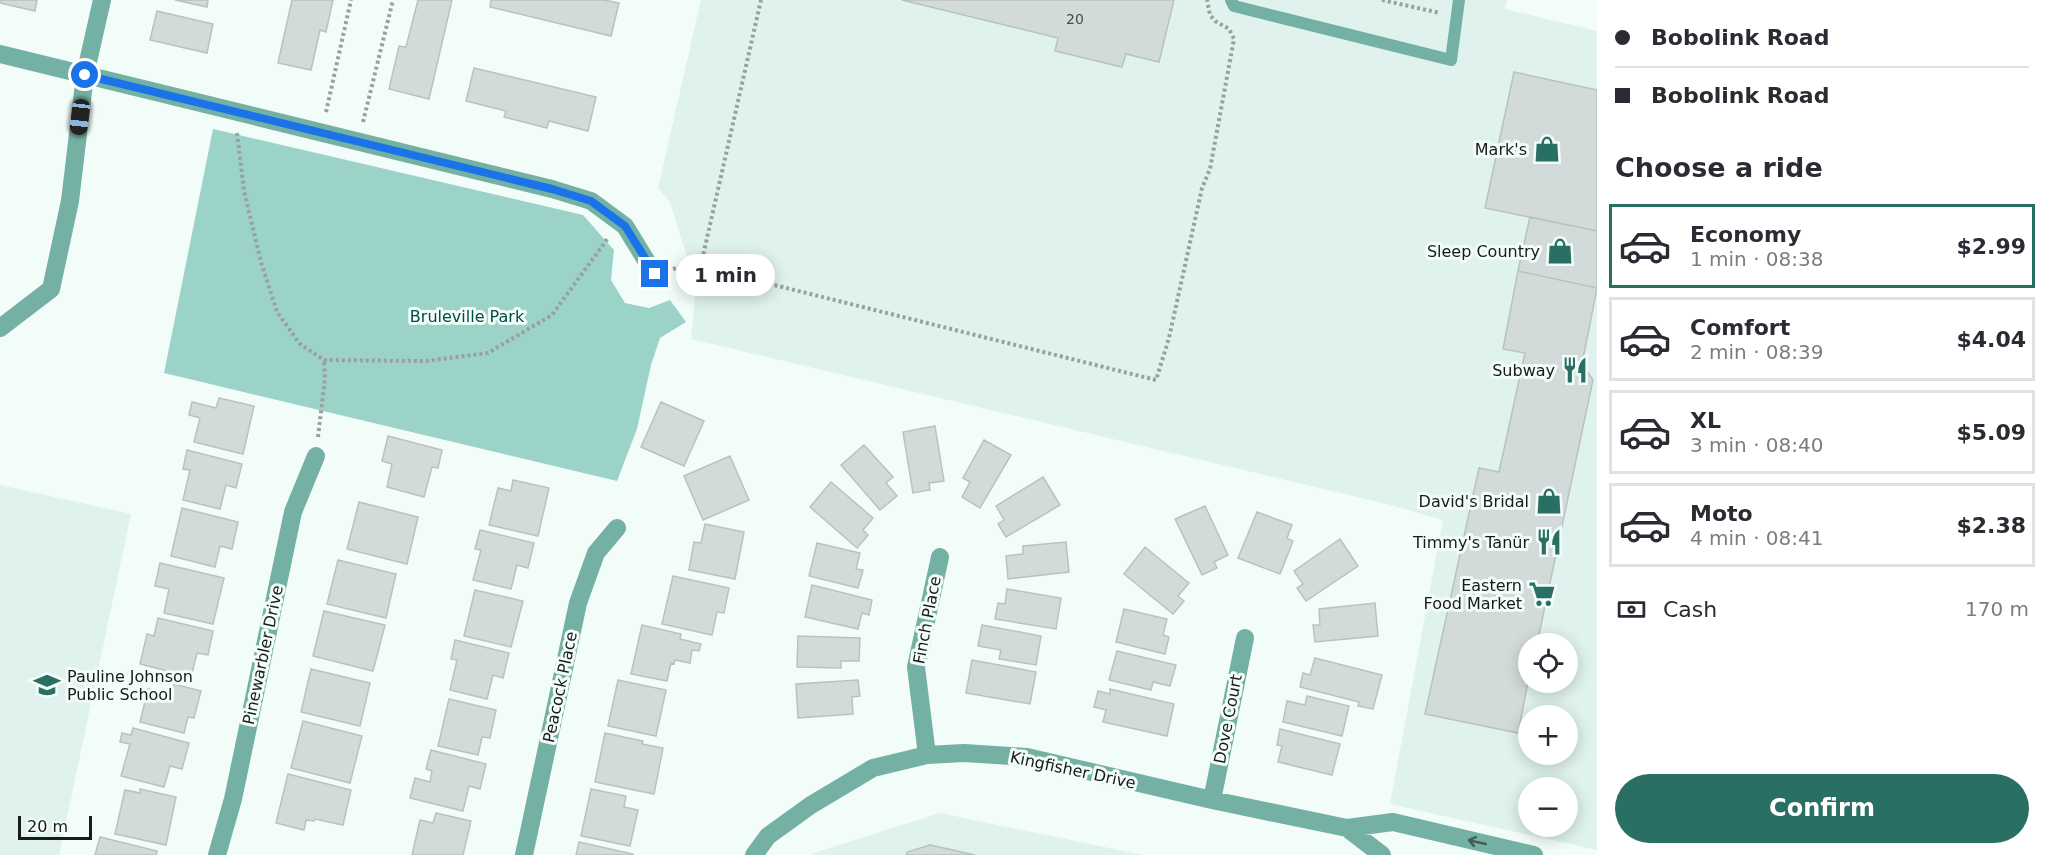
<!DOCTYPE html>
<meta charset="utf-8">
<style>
:root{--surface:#fff;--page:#f7f7f7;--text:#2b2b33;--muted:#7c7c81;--line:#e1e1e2;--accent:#296f63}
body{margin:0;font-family:"DejaVu Sans",sans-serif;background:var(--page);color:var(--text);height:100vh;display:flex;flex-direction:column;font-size:22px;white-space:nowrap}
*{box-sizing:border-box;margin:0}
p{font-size:20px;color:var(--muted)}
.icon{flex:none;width:33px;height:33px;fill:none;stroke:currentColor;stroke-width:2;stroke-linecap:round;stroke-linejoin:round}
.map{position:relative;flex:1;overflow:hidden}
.panel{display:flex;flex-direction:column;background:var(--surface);width:450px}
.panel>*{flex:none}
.banner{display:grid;align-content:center;height:132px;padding:0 18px;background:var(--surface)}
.controls{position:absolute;left:1518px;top:633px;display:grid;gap:12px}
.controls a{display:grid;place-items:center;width:60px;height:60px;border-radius:50%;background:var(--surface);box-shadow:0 3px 15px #0003;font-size:30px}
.scale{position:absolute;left:18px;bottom:15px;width:74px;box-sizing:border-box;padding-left:6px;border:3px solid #181b1a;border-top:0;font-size:16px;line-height:21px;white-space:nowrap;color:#181b1a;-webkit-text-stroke:4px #f2fcf9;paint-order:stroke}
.end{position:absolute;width:27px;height:27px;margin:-14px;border:8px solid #1a73e8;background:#fff;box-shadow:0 0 0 3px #fff}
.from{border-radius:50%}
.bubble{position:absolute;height:42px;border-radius:21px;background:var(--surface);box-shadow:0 3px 15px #0003;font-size:20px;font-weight:700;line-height:42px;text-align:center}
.car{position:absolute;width:18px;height:36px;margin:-18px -9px;border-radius:8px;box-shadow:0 0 4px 2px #0007;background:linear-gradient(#222 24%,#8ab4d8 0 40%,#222 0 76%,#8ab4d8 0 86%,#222 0)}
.banner b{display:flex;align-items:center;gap:21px;height:57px;font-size:22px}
.banner b+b{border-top:2px solid var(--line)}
.banner i{width:15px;height:15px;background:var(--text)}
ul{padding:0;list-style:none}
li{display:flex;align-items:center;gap:18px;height:84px;margin:0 12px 9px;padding:0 6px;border:3px solid var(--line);border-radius:0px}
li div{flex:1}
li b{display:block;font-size:22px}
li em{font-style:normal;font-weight:700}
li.current{border-color:var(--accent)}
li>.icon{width:54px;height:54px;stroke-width:1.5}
h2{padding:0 18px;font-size:27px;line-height:72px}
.pay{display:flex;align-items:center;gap:15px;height:66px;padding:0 18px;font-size:22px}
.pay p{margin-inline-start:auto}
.primary-button{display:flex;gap:12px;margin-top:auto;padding:12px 18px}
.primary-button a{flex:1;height:69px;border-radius:36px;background:var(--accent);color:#fff;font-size:24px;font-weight:700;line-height:69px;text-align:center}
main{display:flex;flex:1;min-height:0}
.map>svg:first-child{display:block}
.built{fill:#dff2ed;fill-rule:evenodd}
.green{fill:#9cd3c8}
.building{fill:#d2dbd9;stroke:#b9c2c0;stroke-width:1.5}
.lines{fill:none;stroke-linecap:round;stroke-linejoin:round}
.path{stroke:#99a09e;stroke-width:4;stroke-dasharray:3 3;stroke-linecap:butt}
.lane{stroke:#74b0a4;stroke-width:12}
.street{stroke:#74b0a4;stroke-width:18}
.oneway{stroke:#415e58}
.route{stroke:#1a73e8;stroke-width:8}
.labels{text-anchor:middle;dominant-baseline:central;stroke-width:6;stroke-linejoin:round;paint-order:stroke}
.number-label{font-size:14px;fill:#464b4a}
.poi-label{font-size:16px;fill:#181b1a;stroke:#f2fcf9;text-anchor:end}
.park-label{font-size:16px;fill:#004c42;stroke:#f2fcf9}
.street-label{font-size:16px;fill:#181b1a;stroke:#f2fcf9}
</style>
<main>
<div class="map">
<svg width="1597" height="855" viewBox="0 0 1597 855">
<rect width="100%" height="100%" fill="#f2fcf9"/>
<path class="built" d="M701,0H1507L1505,9L1597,31V850L1390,804L1443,520L1391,505L691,339L696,286L670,202L658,188ZM1528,644H1568V682H1528ZM1528,716H1568V754H1528ZM1528,788H1568V826H1528Z
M0,485L131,514L59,855H0Z
M940,813L1109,848L1142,855H812L814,853Z"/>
<path class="green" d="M213,129L583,215L614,250L611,280L625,303L649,308L670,300L686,322L660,338L651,365L637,429L617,481L164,373Z"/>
<path class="building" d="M0,0H37L35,11L0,3Z
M175,0H208L207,7Z
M292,0H333L326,32L320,30L311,70L278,63Z
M418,0H452L429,99L389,89L399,46L406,47Z
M491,0H604L619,3L611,36L490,7Z
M902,0H1174L1159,62L1126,54L1122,67L1055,51L1058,38Z
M157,11L213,24L207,53L150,40Z
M474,68L596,97L588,131L549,121L547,128L504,117L506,111L466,101Z
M1514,72L1597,90V231L1485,208Z
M1530,217L1597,231V288L1518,271Z
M1518,271L1597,288L1582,364L1593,380L1537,644H1528V682L1518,733L1425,714L1479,468L1499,472L1525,353L1503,349Z
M219,398L254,406L243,454L194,442L200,418L189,415L192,402L216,408Z
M661,402L704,421L684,466L641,447Z
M935,426L944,481L929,483L930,490L913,493L903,432Z
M388,436L442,450L438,468L432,467L424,497L387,487L392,464L382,461Z
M984,440L1011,455L980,508L962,497L970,482L963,478Z
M864,445L893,477L886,483L897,496L880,510L841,465Z
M187,450L242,464L236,488L226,485L220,509L183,500L190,470L183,469Z
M730,456L749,500L703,520L684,476Z
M1043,477L1060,505L1006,537L998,524L1004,520L996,506Z
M513,480L549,488L538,536L489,525L498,488L511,491Z
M831,482L873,518L863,530L868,535L857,548L810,507Z
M359,502L418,517L407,564L347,549Z
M1205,506L1228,555L1214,562L1217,568L1202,575L1175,519Z
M182,508L238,522L232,549L220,546L215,567L171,556Z
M1257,512L1292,525L1287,538L1293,541L1280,574L1238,558Z
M705,524L744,532L735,579L689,570L694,542L701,543Z
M480,530L534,543L528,568L517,565L511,589L473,580L481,550L475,549Z
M1340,539L1358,566L1306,601L1297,588L1303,584L1294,571Z
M1066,542L1069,572L1008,579L1006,556L1023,554V546Z
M817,543L860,553L856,569L863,570L858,588L809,576Z
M1145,547L1189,583L1178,596L1184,601L1173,614L1124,574Z
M338,560L396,574L386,618L327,604Z
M160,563L224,578L213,624L164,613L169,589L155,586Z
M673,576L729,588L724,613L717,612L712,635L662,624Z
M812,585L872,600L869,615L862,613L858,629L805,617Z
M1007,589L1061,598L1056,629L995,619L998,603L1005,604Z
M475,590L523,601L511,647L464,636Z
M1375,603L1378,636L1315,642L1313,625H1320L1319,609Z
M1124,609L1167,619L1163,635L1169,637L1165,654L1116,642Z
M324,611L385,625L373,671L313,656Z
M158,618L213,631L208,655L197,653L191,677L140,664L147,634L154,636Z
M642,625L681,634L680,639L701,644L699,651L692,650L690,663L675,660L674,664L671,663L667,681L631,674Z
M982,625L1041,636L1036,665L999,659L1001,650L978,646Z
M798,636L860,638L859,661H841V668L797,667Z
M455,640L509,653L503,678L493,675L487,699L450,690L457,660L451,659Z
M1117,651L1176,665L1170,686L1153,682L1151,690L1109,680Z
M1315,658L1382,675L1373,709L1358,706L1359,702L1300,687L1303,673L1310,675Z
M972,660L1036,672L1030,704L966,693Z
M311,669L370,683L360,726L301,712Z
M618,680L666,690L656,736L608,726Z
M858,680L860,696L852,697L853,714L798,718L796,684Z
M174,684L201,691L194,718L188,717L184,733L140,722L148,689L172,694Z
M1110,689L1174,704L1167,736L1103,722L1106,710L1094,707L1098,691L1110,694Z
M1307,696L1349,706L1342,736L1283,722L1287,701L1305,705Z
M449,699L496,710L490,738L482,737L478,755L438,746Z
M303,721L362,736L350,783L291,768Z
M133,728L189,743L182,769L170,766L164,787L121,776L130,744L120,742L122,733L131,735Z
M1280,729L1340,744L1332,775L1278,762L1282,746L1277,745Z
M605,733L643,741L642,744L663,748L654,794L595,782Z
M431,750L486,764L480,789L469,786L463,811L410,798L415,778L430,782L432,771L426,769Z
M288,774L351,790L343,825L315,819L314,821L306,820L304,830L276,823Z
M140,789L176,797L166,845L115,834L125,790L140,793Z
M591,789L626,796L624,807L638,810L630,846L581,836Z
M436,813L471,821L463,855H412L420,820L433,823Z
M100,837L157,851L156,855H95Z
M579,842L633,854V855H576Z
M930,845L975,855H906L907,852Z"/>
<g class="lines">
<path class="path" d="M1382,0L1440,13
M326,112L351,0
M363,122L393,0
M237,133L244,191L261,262L277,312L300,344L324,360L426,361L488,353L552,315L608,238
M702,260L761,0
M673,269L702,260L718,271L1156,380L1169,338L1202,188L1210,169L1234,39L1229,29L1215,21L1210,15L1207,0
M318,437L325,378L324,360"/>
<path class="lane" d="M1231,0L1234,6L1451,60L1459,0"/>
<path class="street" d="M0,54L552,189L591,201L625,226L655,275
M0,328L51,289L70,201L85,75L102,0
M927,755L916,667L940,557
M1212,800L1245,638
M1347,828L1382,855
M217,855L233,799L293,512L316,456
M524,855L578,603L596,553L617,528
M754,855L768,836L811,805L873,768L927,755L964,753L1027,757L1212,800L1347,828L1393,822L1534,855"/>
</g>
<defs><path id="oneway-shaft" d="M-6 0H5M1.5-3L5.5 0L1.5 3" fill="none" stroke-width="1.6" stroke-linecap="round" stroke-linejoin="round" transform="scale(1.5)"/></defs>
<use class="oneway" href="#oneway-shaft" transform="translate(1477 842) rotate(-167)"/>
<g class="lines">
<path class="route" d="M85,75L552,189L591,201L625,226L655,274"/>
</g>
<defs>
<g id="shop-bare" transform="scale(2.07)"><path d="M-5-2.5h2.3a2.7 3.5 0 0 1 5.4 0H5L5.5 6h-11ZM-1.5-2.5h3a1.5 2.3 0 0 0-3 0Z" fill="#296f63" stroke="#f2fcf9" stroke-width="2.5" paint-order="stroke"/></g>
<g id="restaurant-bare" transform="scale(2.07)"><path d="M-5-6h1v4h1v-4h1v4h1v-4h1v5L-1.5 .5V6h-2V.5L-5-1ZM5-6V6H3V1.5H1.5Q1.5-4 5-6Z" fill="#296f63" stroke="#f2fcf9" stroke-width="2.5" paint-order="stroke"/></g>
<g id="supermarket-bare" transform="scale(2.07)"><path d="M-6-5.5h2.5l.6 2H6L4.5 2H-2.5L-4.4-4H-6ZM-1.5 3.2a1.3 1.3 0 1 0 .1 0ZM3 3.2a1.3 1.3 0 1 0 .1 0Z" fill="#296f63" stroke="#f2fcf9" stroke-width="2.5" paint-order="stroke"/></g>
<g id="school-bare" transform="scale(2.07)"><path d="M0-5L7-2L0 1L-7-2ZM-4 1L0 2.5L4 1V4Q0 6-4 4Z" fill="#296f63" stroke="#f2fcf9" stroke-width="2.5" paint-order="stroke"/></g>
</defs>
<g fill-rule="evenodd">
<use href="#shop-bare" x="1547" y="149"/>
<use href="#shop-bare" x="1560" y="251"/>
<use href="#restaurant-bare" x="1575" y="370"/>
<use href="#shop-bare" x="1549" y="501"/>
<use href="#restaurant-bare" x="1549" y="542"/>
<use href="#supermarket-bare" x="1542" y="594"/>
<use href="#school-bare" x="47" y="685"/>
</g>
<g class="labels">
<g class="number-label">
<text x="1075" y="19">20</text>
</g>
<g class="poi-label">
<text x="1527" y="149">Mark's</text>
<text x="1540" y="251">Sleep Country</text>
<text x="1555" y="370">Subway</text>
<text x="1529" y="501">David's Bridal</text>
<text x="1529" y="542">Timmy's Tanür</text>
<text x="1522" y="585">Eastern<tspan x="1522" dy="18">Food Market</tspan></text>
<text x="67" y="676" text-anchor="start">Pauline Johnson<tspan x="67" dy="18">Public School</tspan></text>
</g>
<g class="park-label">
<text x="467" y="316">Bruleville Park</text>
</g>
<g class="street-label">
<text transform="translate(927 620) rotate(-79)">Finch Place</text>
<text transform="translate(263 655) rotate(-78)">Pinewarbler Drive</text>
<text transform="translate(560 687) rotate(-78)">Peacock Place</text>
<text transform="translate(1228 719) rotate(-79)">Dove Court</text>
<text transform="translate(1073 770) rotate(12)">Kingfisher Drive</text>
</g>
</g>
</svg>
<div class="controls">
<a><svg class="icon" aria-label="locate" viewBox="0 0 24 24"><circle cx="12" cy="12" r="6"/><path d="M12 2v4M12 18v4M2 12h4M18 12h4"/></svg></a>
<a>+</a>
<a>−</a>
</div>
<div class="scale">20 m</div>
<i class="end from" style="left:85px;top:75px"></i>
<i class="end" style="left:655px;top:274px"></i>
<div class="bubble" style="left:676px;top:254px;width:99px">1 min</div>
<i class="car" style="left:80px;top:117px;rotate:187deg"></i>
</div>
<section class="panel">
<div class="banner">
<b><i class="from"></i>Bobolink Road</b>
<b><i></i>Bobolink Road</b>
</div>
<h2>Choose a ride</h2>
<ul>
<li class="current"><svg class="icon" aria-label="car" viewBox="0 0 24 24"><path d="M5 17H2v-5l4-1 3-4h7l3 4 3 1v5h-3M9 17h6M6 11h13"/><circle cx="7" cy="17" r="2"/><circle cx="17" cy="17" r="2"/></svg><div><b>Economy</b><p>1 min · 08:38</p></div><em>$2.99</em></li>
<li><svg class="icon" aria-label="car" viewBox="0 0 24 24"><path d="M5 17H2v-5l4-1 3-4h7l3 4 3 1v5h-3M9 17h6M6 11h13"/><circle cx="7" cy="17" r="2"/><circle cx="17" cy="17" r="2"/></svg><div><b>Comfort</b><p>2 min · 08:39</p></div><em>$4.04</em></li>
<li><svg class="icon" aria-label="car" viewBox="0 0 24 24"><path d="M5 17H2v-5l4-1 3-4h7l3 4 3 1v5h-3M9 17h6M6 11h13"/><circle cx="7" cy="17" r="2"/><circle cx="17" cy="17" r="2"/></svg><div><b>XL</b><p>3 min · 08:40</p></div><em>$5.09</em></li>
<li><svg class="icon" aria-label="car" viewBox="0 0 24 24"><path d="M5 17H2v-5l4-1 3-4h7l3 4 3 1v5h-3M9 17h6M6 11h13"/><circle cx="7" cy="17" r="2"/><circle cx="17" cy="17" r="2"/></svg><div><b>Moto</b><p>4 min · 08:41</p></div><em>$2.38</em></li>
</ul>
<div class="pay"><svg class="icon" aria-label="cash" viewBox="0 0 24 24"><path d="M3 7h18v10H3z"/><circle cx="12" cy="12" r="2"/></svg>Cash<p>170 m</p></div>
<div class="primary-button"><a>Confirm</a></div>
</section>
</main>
